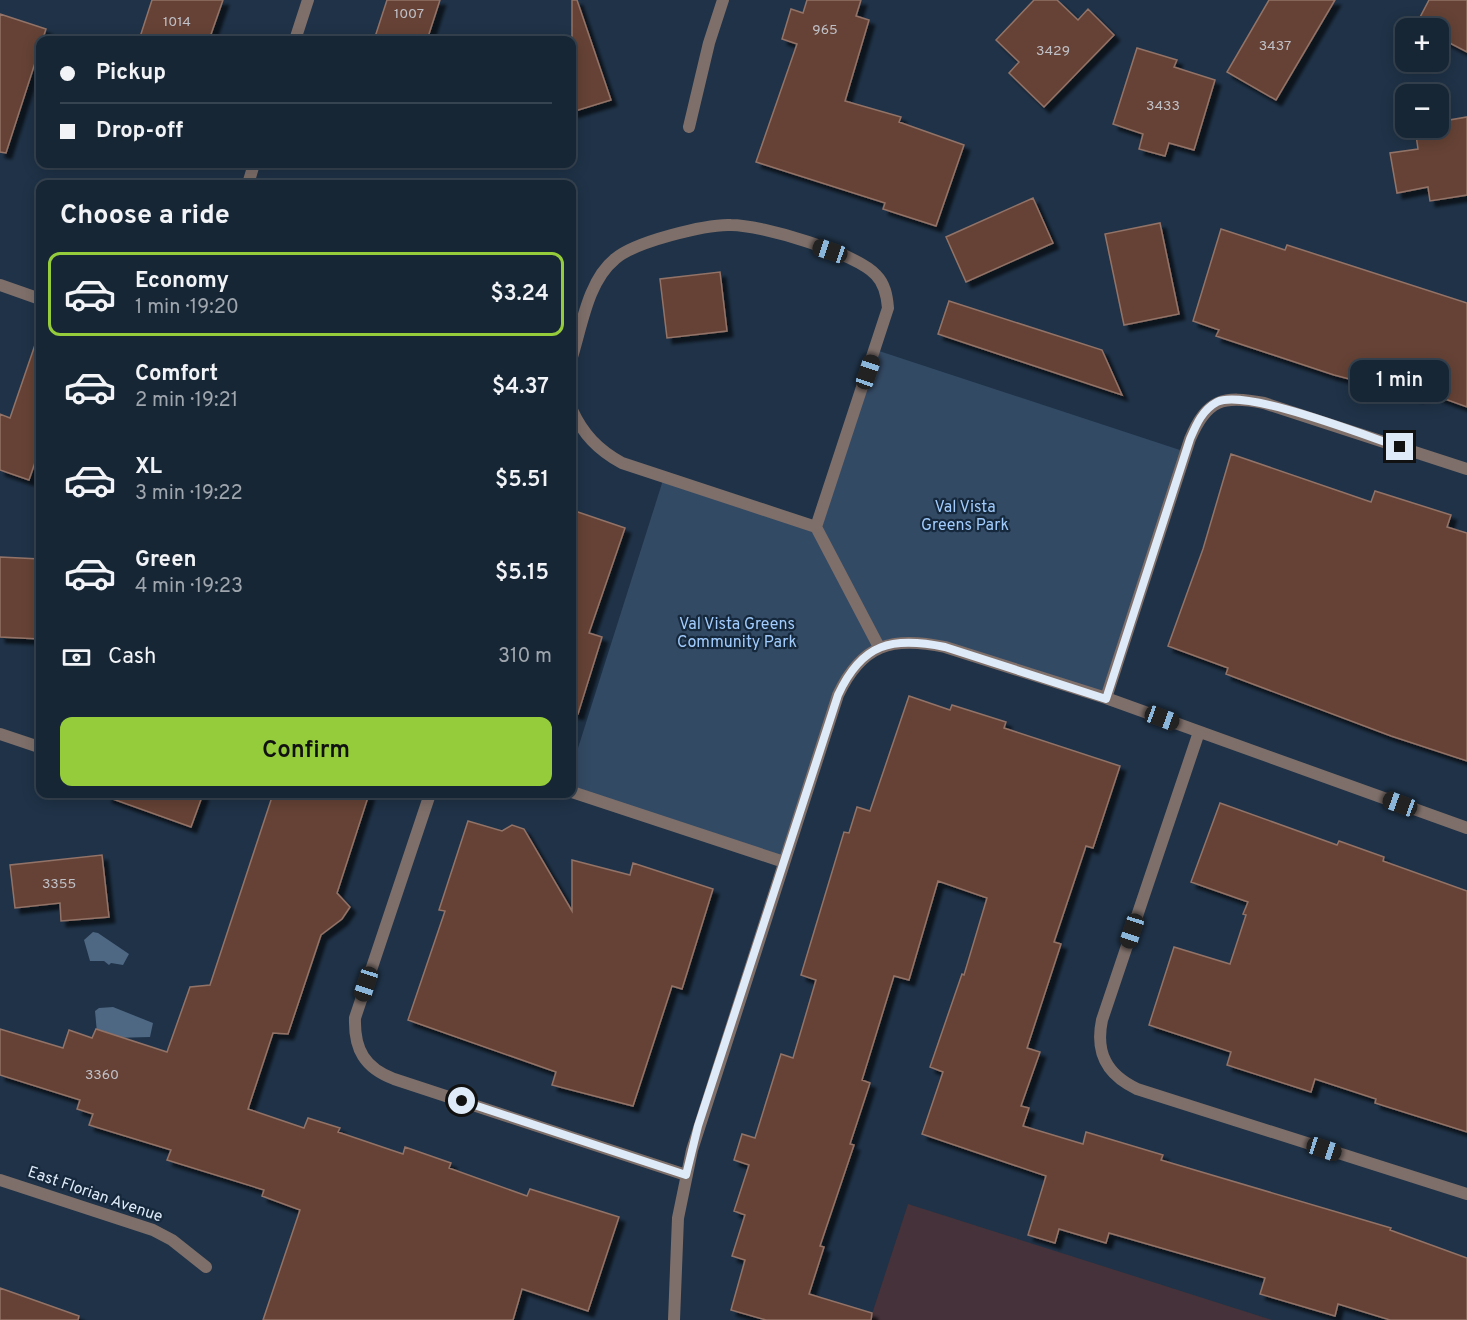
<!DOCTYPE html>
<meta charset="utf-8">
<style>
:root{--surface:#172635;--page:#243241;--text:#f1f3f6;--muted:#9ea5ad;--line:#364350;--accent:#95cc3b}
body{margin:0;font-family:Overpass,sans-serif;background:var(--page);color:var(--text);height:100vh;display:flex;flex-direction:column;font-size:22px;white-space:nowrap}
*{box-sizing:border-box;margin:0}
p{font-size:20px;color:var(--muted)}
.icon{flex:none;width:33px;height:33px;fill:none;stroke:currentColor;stroke-width:2;stroke-linecap:round;stroke-linejoin:round}
.map{position:relative;flex:1;overflow:hidden}
.sheet{position:absolute;left:36px;top:180px;width:540px;height:618px;display:flex;flex-direction:column;background:var(--surface);border-radius:12px;box-shadow:0 3px 15px #0003,0 0 0 2px var(--line)}
.sheet>*{flex:none}
.top-card{position:absolute;left:36px;top:36px;width:540px;height:132px;border-radius:12px;box-shadow:0 3px 15px #0003,0 0 0 2px var(--line);display:grid;align-content:center;height:132px;padding:0 24px;background:var(--surface)}
.buttons{position:absolute;left:1395px;top:18px;display:grid;gap:12px}
.buttons a{display:grid;place-items:center;width:54px;height:54px;border-radius:12px;background:var(--surface);box-shadow:0 3px 15px #0003,0 0 0 2px var(--line);font-size:30px}
.end{position:absolute;width:27px;height:27px;margin:-14px;border:8px solid #deeaf7;background:#111;box-shadow:0 0 0 3px #111}
.from{border-radius:50%}
.bubble{position:absolute;height:42px;border-radius:12px;background:var(--surface);box-shadow:0 3px 15px #0003,0 0 0 2px var(--line);font-size:20px;font-weight:600;line-height:42px;text-align:center}
.car{position:absolute;width:18px;height:36px;margin:-18px -9px;border-radius:8px;box-shadow:0 0 4px 2px #0007;background:linear-gradient(#222 24%,#8ab4d8 0 40%,#222 0 76%,#8ab4d8 0 86%,#222 0)}
.top-card b{display:flex;align-items:center;gap:21px;height:57px;font-size:22px}
.top-card b+b{border-top:2px solid var(--line)}
.top-card i{width:15px;height:15px;background:var(--text)}
ul{padding:0;list-style:none}
li{display:flex;align-items:center;gap:18px;height:84px;margin:0 12px 9px;padding:0 12px;border:3px solid transparent;border-radius:12px}
li div{flex:1}
li b{display:block;font-size:22px}
li em{font-style:normal;font-weight:600}
li.active{border-color:var(--accent)}
li>.icon{width:54px;height:54px;stroke-width:1.5}
h2{padding:0 24px;font-size:27px;line-height:72px}
.pay{display:flex;align-items:center;gap:15px;height:66px;padding:0 24px;font-size:22px}
.pay p{margin-inline-start:auto}
.action{display:flex;gap:12px;margin-top:auto;padding:12px 24px}
.action a{flex:1;height:69px;border-radius:12px;background:var(--accent);color:#111;font-size:24px;font-weight:600;line-height:69px;text-align:center}
.map>svg:first-child{display:block}
.commercial{fill:#45323a}
.green{fill:#334a64}
.water{fill:#4e6782}
.building{fill:#654336;stroke:#937367;stroke-width:1.5;filter:url(#shadow)}
.lines{fill:none;stroke-linecap:round;stroke-linejoin:round}
.lane{stroke:#7e6f6a;stroke-width:12}
.street{stroke:#7e6f6a;stroke-width:12}
.route{stroke:#deeaf7;stroke-width:8}
.labels{text-anchor:middle;dominant-baseline:central;stroke-width:4.5;stroke-linejoin:round;paint-order:stroke}
.number-label{font-size:14px;fill:#c0c0c7}
.park-label{font-size:16px;fill:#a1ccfd;stroke:#16283c}
.street-label{font-size:16px;fill:#deeaf7;stroke:#16283c}
</style>
<div class="map">
<svg width="1467" height="1320" viewBox="0 0 1467 1320">
<defs>
<filter id="shadow"><feDropShadow dx="5.5" dy="5.5" stdDeviation="1.5" flood-color="#0009"/></filter>
</defs>
<rect width="100%" height="100%" fill="#1f3247"/>
<path class="commercial" d="M908,1204L1272,1320H870Z"/>
<path class="green" d="M876,350L1186,452L1106,698L945,647L896,641L846,677L784,862L572,792V767L664,477L816,527Z"/>
<path class="water" d="M93,932L98,933L129,954L123,965L111,963L109,965L104,961H90L84,940Z
M113,1007L153,1023L150,1037L114,1038L97,1033L95,1011L99,1008Z"/>
<path class="building" d="M152,0H223L209,40H139Z
M387,0H440L427,40H374Z
M572,0H577L611,100L572,112Z
M807,0H861L856,16L869,20L845,101L901,117L899,122L964,145L936,226L883,209L885,203L756,162L797,44L782,39L791,9L803,13Z
M1034,0H1057L1078,20L1088,9L1114,35L1044,107L1009,73L1019,62L996,40Z
M1269,0H1335L1276,100L1227,72Z
M1429,0H1467V52L1438,37V28H1423L1416,25Z
M0,14L46,29L6,153L0,152Z
M1137,48L1177,60L1174,67L1215,80L1194,150L1169,143L1165,156L1139,149L1143,134L1113,124Z
M1467,117V195L1430,201L1428,187L1397,193L1390,153L1418,149L1415,128H1438V122Z
M1033,198L1053,243L966,282L946,237Z
M1160,223L1179,314L1124,325L1105,234Z
M1221,229L1285,250L1287,245L1467,303V407L1420,390L1418,397L1334,375L1216,336L1219,330L1193,321Z
M720,272L727,331L667,338L660,279Z
M949,301L1102,350L1122,395L938,334Z
M36,342L40,343V448L29,480L0,470V414L10,418Z
M1231,454L1371,502L1375,491L1451,515L1447,527L1467,533V761L1391,736L1226,674L1228,668L1168,646L1203,549Z
M572,510L625,528L589,633L602,637L578,714L572,713Z
M0,557L40,559V639L0,637Z
M909,696L950,710L952,705L1006,722L1004,728L1120,766L1093,848L1086,846L1054,942L1061,944L1027,1048L1040,1052L1021,1106L1029,1108L1023,1126L1083,1144L1086,1132L1163,1155L1161,1160L1391,1228L1390,1230L1467,1258V1320H1390L1338,1304L1335,1316L1260,1294L1265,1278L1109,1233L1106,1243L1059,1229L1055,1243L1028,1235L1046,1176L922,1134L943,1072L930,1067L962,974L964,975L987,898L938,881L909,980L894,976L862,1080L870,1083L850,1144L854,1145L820,1246L824,1247L809,1294L872,1313L871,1320H766L731,1310L745,1260L732,1256L745,1215L734,1211L749,1165L734,1160L742,1134L755,1138L781,1054L793,1058L816,980L801,975L844,832L849,833L857,807L870,811Z
M107,794H203L191,827L107,797Z
M273,794H369L337,893L350,907L342,919L321,935L288,1034L273,1033L248,1109L304,1128L308,1118L340,1128L338,1132L403,1154L405,1147L451,1163L449,1168L527,1196L530,1189L619,1217L588,1311L522,1289L513,1320H263L300,1210L262,1196L264,1190L167,1160L171,1150L89,1125L93,1114L77,1109L80,1100L0,1075V1029L63,1048L69,1030L92,1038L96,1029L167,1052L190,987L210,985Z
M1220,803L1337,845L1339,841L1384,857L1383,861L1467,891V1132L1375,1103L1376,1099L1315,1079L1311,1092L1227,1065L1231,1052L1149,1025L1174,947L1230,964L1246,915L1243,914L1248,902L1191,882Z
M468,821L502,831L512,825L524,829L572,911V860L630,875L633,863L713,889L682,989L672,986L633,1106L552,1085L556,1072L408,1020L445,911L439,910Z
M102,855L109,917L61,921L60,903L15,908L10,865Z
M0,1288L79,1316L78,1320H0Z"/>
<g class="lines">
<path class="lane" d="M572,357C582,325 588,281 615,259C634,242 706,224 731,225C762,225 856,253 876,275C885,284 887,296 888,308L816,527
M572,410C583,434 598,450 622,463L816,527L879,647
M1106,698L1190,439C1207,399 1223,395 1264,403L1467,469
M1199,732L1102,1020C1095,1053 1107,1075 1137,1089L1467,1194
M572,792L784,862
M430,794L355,1018C354,1050 365,1068 394,1079L686,1175
M674,1320L678,1218L692,1150L838,695C862,644 892,636 945,647L1106,698L1467,828"/>
<path class="street" d="M295,40L308,0
M689,127L709,43L723,0
M248,184L254,164
M0,285L40,299
M0,734L39,747
M0,1180L153,1230L172,1240L206,1267"/>
</g>
<g class="lines">
<path class="route" d="M462,1101L686,1175L698,1126L838,695C862,643 892,636 945,647L1106,699L1190,439C1196,425 1202,410 1217,402C1245,388 1366,436 1400,447"/>
</g>
<g class="labels">
<g class="number-label">
<text x="409" y="14">1007</text>
<text x="177" y="22">1014</text>
<text x="825" y="30">965</text>
<text x="1275" y="46">3437</text>
<text x="1053" y="51">3429</text>
<text x="1163" y="106">3433</text>
<text x="59" y="884">3355</text>
<text x="102" y="1075">3360</text>
</g>
<g class="park-label">
<text x="965" y="508">Val Vista<tspan x="965" dy="18">Greens Park</tspan></text>
<text x="737" y="625">Val Vista Greens<tspan x="737" dy="18">Community Park</tspan></text>
</g>
<g class="street-label">
<text transform="translate(95 1195) rotate(19)">East Florian Avenue</text>
</g>
</g>
</svg>
<div class="buttons">
<a>+</a>
<a>−</a>
</div>
<i class="end from" style="left:462px;top:1101px"></i>
<i class="end" style="left:1400px;top:447px"></i>
<div class="bubble" style="left:1350px;top:360px;width:99px">1 min</div>
<i class="car" style="left:830px;top:251px;rotate:289deg"></i>
<i class="car" style="left:868px;top:372px;rotate:19deg"></i>
<i class="car" style="left:1162px;top:718px;rotate:110deg"></i>
<i class="car" style="left:1400px;top:804px;rotate:290deg"></i>
<i class="car" style="left:1132px;top:931px;rotate:198deg"></i>
<i class="car" style="left:366px;top:984px;rotate:198deg"></i>
<i class="car" style="left:1324px;top:1149px;rotate:108deg"></i>
<div class="top-card">
<b><i class="from"></i>Pickup</b>
<b><i></i>Drop-off</b>
</div>
<section class="sheet">
<h2>Choose a ride</h2>
<ul>
<li class="active"><svg class="icon" aria-label="car" viewBox="0 0 24 24"><path d="M5 17H2v-5l4-1 3-4h7l3 4 3 1v5h-3M9 17h6M6 11h13"/><circle cx="7" cy="17" r="2"/><circle cx="17" cy="17" r="2"/></svg><div><b>Economy</b><p>1 min · 19:20</p></div><em>$3.24</em></li>
<li><svg class="icon" aria-label="car" viewBox="0 0 24 24"><path d="M5 17H2v-5l4-1 3-4h7l3 4 3 1v5h-3M9 17h6M6 11h13"/><circle cx="7" cy="17" r="2"/><circle cx="17" cy="17" r="2"/></svg><div><b>Comfort</b><p>2 min · 19:21</p></div><em>$4.37</em></li>
<li><svg class="icon" aria-label="car" viewBox="0 0 24 24"><path d="M5 17H2v-5l4-1 3-4h7l3 4 3 1v5h-3M9 17h6M6 11h13"/><circle cx="7" cy="17" r="2"/><circle cx="17" cy="17" r="2"/></svg><div><b>XL</b><p>3 min · 19:22</p></div><em>$5.51</em></li>
<li><svg class="icon" aria-label="car" viewBox="0 0 24 24"><path d="M5 17H2v-5l4-1 3-4h7l3 4 3 1v5h-3M9 17h6M6 11h13"/><circle cx="7" cy="17" r="2"/><circle cx="17" cy="17" r="2"/></svg><div><b>Green</b><p>4 min · 19:23</p></div><em>$5.15</em></li>
</ul>
<div class="pay"><svg class="icon" aria-label="cash" viewBox="0 0 24 24"><path d="M3 7h18v10H3z"/><circle cx="12" cy="12" r="2"/></svg>Cash<p>310 m</p></div>
<div class="action"><a>Confirm</a></div>
</section>
</div>
